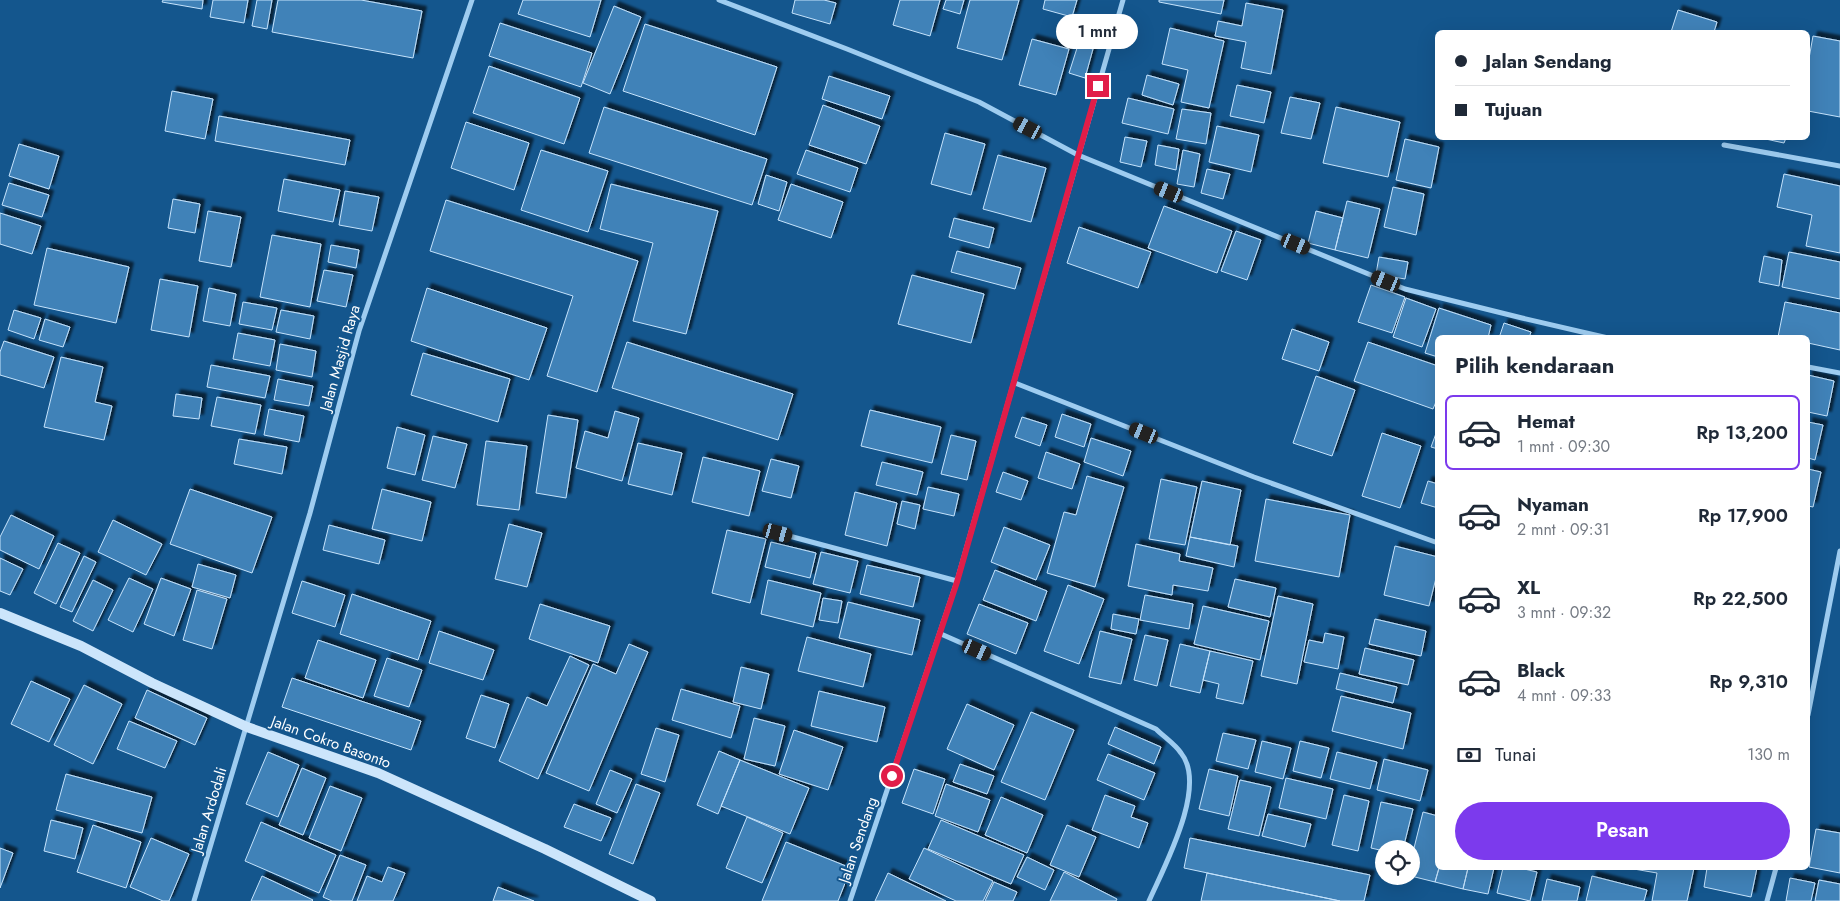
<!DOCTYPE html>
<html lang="id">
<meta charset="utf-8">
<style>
:root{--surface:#fff;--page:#f2f2f3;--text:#1f2937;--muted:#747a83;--line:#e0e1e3;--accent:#7c3aed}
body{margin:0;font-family:Jost,sans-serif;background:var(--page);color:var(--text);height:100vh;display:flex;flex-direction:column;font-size:19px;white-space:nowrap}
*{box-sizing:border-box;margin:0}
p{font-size:16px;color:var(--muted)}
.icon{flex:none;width:28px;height:28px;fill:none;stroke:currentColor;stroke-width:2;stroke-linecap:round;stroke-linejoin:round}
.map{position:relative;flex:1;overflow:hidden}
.panel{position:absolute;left:1435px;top:335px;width:375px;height:535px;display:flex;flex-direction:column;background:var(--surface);border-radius:8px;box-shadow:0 5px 20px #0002}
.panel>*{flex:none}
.banner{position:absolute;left:1435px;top:30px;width:375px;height:110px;border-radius:8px;box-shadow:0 5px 20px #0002;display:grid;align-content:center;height:110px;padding:0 20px;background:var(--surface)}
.buttons{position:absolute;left:1375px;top:840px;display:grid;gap:10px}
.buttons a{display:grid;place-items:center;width:45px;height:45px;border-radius:50%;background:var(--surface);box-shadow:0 5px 20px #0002;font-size:25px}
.end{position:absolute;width:22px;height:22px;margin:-11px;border:6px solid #e11d48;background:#fff;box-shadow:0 0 0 2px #fff}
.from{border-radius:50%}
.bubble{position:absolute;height:35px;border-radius:18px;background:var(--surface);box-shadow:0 5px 20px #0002;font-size:16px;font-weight:600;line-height:35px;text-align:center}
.car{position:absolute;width:15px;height:30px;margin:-15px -8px;border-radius:6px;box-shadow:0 0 4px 1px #0007;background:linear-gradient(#222 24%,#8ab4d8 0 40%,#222 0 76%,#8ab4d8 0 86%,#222 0)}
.banner b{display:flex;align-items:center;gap:18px;height:48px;font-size:19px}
.banner b+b{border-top:1px solid var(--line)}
.banner i{width:12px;height:12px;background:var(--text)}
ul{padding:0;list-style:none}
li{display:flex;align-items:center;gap:15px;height:75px;margin:0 10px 8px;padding:0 10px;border:2px solid transparent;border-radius:8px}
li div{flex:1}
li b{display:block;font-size:19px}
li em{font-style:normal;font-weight:600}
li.on{border-color:var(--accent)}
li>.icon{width:45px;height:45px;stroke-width:1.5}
h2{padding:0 20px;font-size:22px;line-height:60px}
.pay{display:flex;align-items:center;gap:12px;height:55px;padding:0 20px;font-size:19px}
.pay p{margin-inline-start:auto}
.cta{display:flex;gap:10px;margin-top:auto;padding:10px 20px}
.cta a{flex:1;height:58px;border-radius:30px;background:var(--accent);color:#fff;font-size:20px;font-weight:600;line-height:58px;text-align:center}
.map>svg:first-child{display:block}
.building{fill:#4182b8;stroke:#c5e3fc;filter:url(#shadow)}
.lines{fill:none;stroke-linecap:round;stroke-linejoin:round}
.street{stroke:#9eccf0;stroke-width:5}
.secondary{stroke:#cce5fb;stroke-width:10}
.route{stroke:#e11d48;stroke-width:6}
.labels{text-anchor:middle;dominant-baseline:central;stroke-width:4;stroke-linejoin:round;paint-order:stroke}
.street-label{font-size:15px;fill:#fff;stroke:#14568d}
</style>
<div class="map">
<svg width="1840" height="901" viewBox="0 0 1840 901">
<defs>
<filter id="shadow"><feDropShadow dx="4.5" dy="-4.5" stdDeviation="1" flood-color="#0009"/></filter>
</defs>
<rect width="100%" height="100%" fill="#14568d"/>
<path class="building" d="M163,0H203L202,9L162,2Z
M213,0H248L244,23L210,17Z
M257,0H272L267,29L252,26Z
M278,0H361L422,11L413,58L272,32Z
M523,0H601L590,37L518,14Z
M795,0H824L836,3L830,24L792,13Z
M900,0H940L930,36L893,25Z
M946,0H964L960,14L943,9Z
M970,0H1019L1002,60L957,48Z
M1045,0H1077L1072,17L1043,9Z
M1159,0H1224L1221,14L1159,2Z
M1246,3L1283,10L1271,74L1241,68L1246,42L1215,36L1218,21L1242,26Z
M614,6L641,17L610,94L583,83Z
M1678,10L1717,22L1714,32H1671Z
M500,23L592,53L581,87L489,56Z
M645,24L777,67L755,135L623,91Z
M1170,28L1224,41L1209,108L1181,102L1188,70L1162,64Z
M1813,36L1840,41V117L1808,111V64Z
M1032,39L1069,49L1056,95L1019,85Z
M1078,45L1093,49L1085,78L1069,73Z
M489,66L580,98L564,144L473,113Z
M1147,75L1179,84L1173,105L1142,95Z
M829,76L890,96L882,119L822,99Z
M1237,85L1271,92L1264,123L1230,116Z
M172,91L213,99L205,139L165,131Z
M1290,97L1320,103L1311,139L1281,133Z
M1128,98L1174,109L1168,134L1122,123Z
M823,105L880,126L866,164L809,145Z
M604,107L767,159L752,205L589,153Z
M1336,107L1400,122L1388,177L1323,163Z
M1182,109L1211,113L1206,144L1176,139Z
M219,116L350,140L345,165L215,141Z
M466,122L529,143L514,190L451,168Z
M1217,126L1259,135L1251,172L1209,162Z
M945,133L985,144L971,195L931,184Z
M1125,137L1147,141L1141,167L1120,162Z
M1761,138H1786L1784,143Z
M1405,139L1439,147L1431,188L1396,180Z
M19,144L59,156L49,189L9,176Z
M1158,145L1179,149L1176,170L1155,165Z
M541,150L608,171L588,232L521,210Z
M806,150L858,168L850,192L797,174Z
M1183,150L1200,154L1194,187L1177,184Z
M998,155L1046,168L1031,222L983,209Z
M1207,169L1230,174L1223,199L1201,193Z
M1784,174L1840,186V253L1806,246L1812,215L1777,207Z
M766,175L787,182L779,211L758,204Z
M284,179L340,190L333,222L278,211Z
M9,183L49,195L42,217L2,205Z
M611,184L718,211L686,334L633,321L653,243L600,229Z
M791,184L843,202L831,238L778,220Z
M1393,187L1424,194L1416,235L1384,227Z
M345,191L379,197L372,231L339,225Z
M173,199L200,204L195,233L168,228Z
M446,200L638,261L597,392L547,376L573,296L430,251Z
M1347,201L1380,209L1368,258L1335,250Z
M1164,206L1232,231L1217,273L1148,248Z
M208,211L241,217L231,267L199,261Z
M1316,211L1343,218L1335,250L1308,243Z
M0,213L41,226L32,254L0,244Z
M954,218L994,228L989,248L949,237Z
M1079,227L1151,252L1138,288L1067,263Z
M1236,231L1261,240L1247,280L1221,271Z
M272,235L321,244L310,307L260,297Z
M331,245L359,250L356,268L328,262Z
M47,248L129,267L116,323L34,305Z
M957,251L1021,268L1015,289L951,272Z
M1789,252L1840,262V299L1782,287Z
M1764,256L1782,260L1779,286L1759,282Z
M1379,257L1408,262L1405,279L1376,274Z
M324,270L353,275L346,307L317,301Z
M912,275L984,294L971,343L898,324Z
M160,279L198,286L189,337L151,330Z
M1371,285L1405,297L1392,333L1358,322Z
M209,288L236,294L230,326L203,321Z
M427,288L547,328L529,380L411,341Z
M1406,298L1436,309L1422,347L1393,337Z
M243,302L277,308L272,330L239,324Z
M1785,302L1840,313V350L1808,343V338L1778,337Z
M1439,308L1491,325L1488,338H1438V357L1425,353Z
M14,310L41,318L34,339L8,330Z
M281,310L314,316L310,339L276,332Z
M45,319L70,327L63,347L39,340Z
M1504,323L1531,332L1529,338H1499Z
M1292,329L1329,342L1319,371L1282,359Z
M238,333L275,340L270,366L233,359Z
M4,341L54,357L44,388L0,375V352Z
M627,342L793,394L778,440L612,388Z
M1368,342L1438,366V397L1433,409L1354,381Z
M280,344L316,351L312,377L276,370Z
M423,353L510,379L498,422L411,395Z
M61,357L103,367L95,402L112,406L104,440L44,427Z
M211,365L270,376L265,398L207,387Z
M1808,375L1834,381L1827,416L1808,412Z
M1316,376L1355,390L1332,456L1293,443Z
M278,379L313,386L309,406L274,400Z
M176,394L202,398L199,419L173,416Z
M217,397L261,405L255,434L211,426Z
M269,409L304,416L299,442L264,435Z
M870,410L941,427L932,463L861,446Z
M615,411L639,418L622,481L576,468L585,431L608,438Z
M1062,414L1091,424L1084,447L1055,437Z
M548,415L578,420L566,498L536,493Z
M1022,417L1047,425L1040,446L1015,437Z
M1808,422L1823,425L1815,460L1808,458Z
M397,427L425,435L415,475L387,468Z
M1438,428V449L1431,447Z
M1382,433L1421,446L1400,508L1362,496Z
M951,435L976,441L967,480L941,474Z
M433,436L467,444L455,488L422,480Z
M1091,438L1131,451L1123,476L1084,462Z
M239,439L287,447L282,474L234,464Z
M486,441L527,446L519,510L477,505Z
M638,443L682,453L672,495L628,484Z
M1046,452L1080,464L1072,489L1038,478Z
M703,457L760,471L749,516L692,502Z
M771,459L799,466L791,498L762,491Z
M882,462L923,472L917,495L876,485Z
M1808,469L1821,472L1813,507L1808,506Z
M1003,472L1028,481L1021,500L996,492Z
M1087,476L1124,487L1095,587L1047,573L1064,512L1076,515Z
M1161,479L1197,487L1185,545L1149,539Z
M1202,481L1241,490L1230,545L1190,537Z
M1428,481L1438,484V508L1421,503Z
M928,487L959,494L954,516L923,509Z
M190,489L272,517L252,573L170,544Z
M382,489L431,502L422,541L372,529Z
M855,492L897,503L887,546L845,535Z
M1266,499L1350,515L1339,577L1255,561Z
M902,501L920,505L915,529L897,524Z
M11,515L54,536L39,569L0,550V537Z
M113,520L162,544L146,575L98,552Z
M509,524L542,533L527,587L495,579Z
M329,525L385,540L379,564L323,550Z
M1004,527L1050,545L1036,580L991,562Z
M727,530L766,539L750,603L712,593Z
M1190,537L1238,546L1234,567L1186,556Z
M771,542L816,553L810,578L765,567Z
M58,543L80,553L56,604L34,593Z
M1136,544L1180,554L1179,561L1213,568L1208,591L1173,585L1172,595L1128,586Z
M1395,546L1438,557V570L1429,606L1384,595Z
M821,552L858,561L850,593L813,584Z
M84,556L96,562L72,612L60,607Z
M0,558L23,569L10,595L0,591Z
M198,564L236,575L230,598L192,587Z
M867,565L920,577L913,607L860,594Z
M995,570L1047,591L1036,621L983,600Z
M129,578L153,589L133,632L108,620Z
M161,578L191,589L174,636L144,624Z
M1235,579L1276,588L1270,617L1228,607Z
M93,580L113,590L93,631L73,621Z
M768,580L821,593L813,627L761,614Z
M302,581L345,595L335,627L292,613Z
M1068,585L1104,599L1079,664L1044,651Z
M197,590L227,599L212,649L183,640Z
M352,594L431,621L418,660L340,634Z
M1145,595L1193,604L1189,629L1140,620Z
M1278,596L1313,604L1297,684L1261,676Z
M823,598L842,601L838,623L819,620Z
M848,602L920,620L912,655L839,638Z
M540,604L610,626L598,663L529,639Z
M979,604L1028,623L1016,654L967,634Z
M1203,606L1269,621L1260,660L1194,644Z
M1113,614L1139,619L1136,634L1111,629Z
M1375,619L1426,631L1421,656L1369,644Z
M439,631L494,650L483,680L429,663Z
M1100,631L1132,639L1121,684L1089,677Z
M1325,633L1344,637L1338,669L1304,662L1309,640L1323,643Z
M1145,635L1168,640L1157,686L1134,680Z
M807,637L871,654L863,687L798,671Z
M318,640L376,660L363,698L305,678Z
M629,644L648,652L589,791L546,773L593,664L616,674Z
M1180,644L1210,651L1200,693L1170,686Z
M1365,648L1414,660L1408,685L1359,674Z
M1210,651L1253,661L1243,704L1216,698L1219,684L1203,680Z
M570,656L589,665L538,779L499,761L527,697L547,706Z
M387,658L422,670L409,707L374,696Z
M741,667L769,674L761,709L733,702Z
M1340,673L1397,687L1393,703L1336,689Z
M292,678L421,721L411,750L282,707Z
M31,681L70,699L49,742L11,724Z
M84,685L122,704L93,764L54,745Z
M681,689L740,706L731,738L672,720Z
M147,690L207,718L195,745L135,718Z
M819,691L885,707L877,742L811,726Z
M481,695L509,704L495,748L466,738Z
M1341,696L1411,713L1403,749L1332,731Z
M967,704L1014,725L994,770L947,749Z
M1031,712L1074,730L1045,800L1001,782Z
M754,718L785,726L775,766L744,759Z
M129,721L177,741L165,768L117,749Z
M1115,727L1161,747L1154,764L1108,744Z
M656,728L679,735L665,782L641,774Z
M794,730L843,747L828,790L779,774Z
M1223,733L1256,740L1248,769L1216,761Z
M1262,741L1291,748L1283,779L1255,772Z
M1300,741L1329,748L1321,778L1293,771Z
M719,751L740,760L718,814L697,805Z
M268,752L299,765L278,817L246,804Z
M1337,752L1377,762L1370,789L1330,779Z
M1108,754L1155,773L1144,800L1097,780Z
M1384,759L1428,770L1420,801L1377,790Z
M740,760L809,788L790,834L721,806Z
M960,764L994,776L987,794L953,782Z
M302,768L326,778L303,835L279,825Z
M914,769L945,779L933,814L902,803Z
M1209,769L1238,776L1229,816L1199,809Z
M610,770L632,779L617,813L596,804Z
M66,774L152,797L142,833L56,810Z
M1286,778L1333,789L1326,819L1279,808Z
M1240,780L1271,787L1259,836L1228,829Z
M636,784L660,793L633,864L609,854Z
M946,784L990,800L978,832L935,816Z
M330,786L362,798L341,851L309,838Z
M1105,795L1135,806L1131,817L1148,823L1139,848L1092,830Z
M1344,795L1369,801L1358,851L1332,845Z
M1001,797L1043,815L1027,853L985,835Z
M1381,802L1413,809L1403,849H1384V851L1371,848Z
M574,804L611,818L601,841L564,827Z
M1423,812L1438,816L1439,868L1435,882L1411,876V860Z
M1268,814L1311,824L1305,847L1262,836Z
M747,817L783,833L762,883L726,868Z
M51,820L83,828L75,859L44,851Z
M941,820L1024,855L1011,884L928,849Z
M261,822L336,855L319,893L245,861Z
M93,825L141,842L126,888L77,872Z
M1067,825L1096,837L1079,877L1050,865Z
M1816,829L1840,833V873L1809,867Z
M151,838L189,854L169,901H163L130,887Z
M1190,838L1370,875L1364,901H1340L1184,868Z
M786,842L851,868L838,901H762Z
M0,848L13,853L0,888Z
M924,848L993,881L983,901H956L909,879Z
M340,855L366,865L352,901H332L323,897Z
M1027,857L1054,870L1045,890L1017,877Z
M388,867L405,873L393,901H357L367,876L382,882Z
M1439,868H1468L1463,889L1435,882Z
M1468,868H1494L1488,894L1463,889Z
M1503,868H1520L1537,872L1530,901L1497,893Z
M1628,868H1694L1687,901H1652L1657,873Z
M1707,868H1757L1751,897L1704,887Z
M1064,872L1117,899L1116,901H1050Z
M888,873L946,901H875Z
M1207,873L1340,901H1201Z
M262,876L313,900L312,901H251Z
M1592,876L1647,890L1644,901H1586Z
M1790,878L1815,883L1811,901H1786Z
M1547,879L1580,887L1577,901H1542Z
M1819,880L1840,884V901H1815Z
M994,882L1017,892L1013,901H985Z
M498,887L534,901H493Z"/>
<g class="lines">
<path class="street" d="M719,0L847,49L979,102L1078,155L1405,289L1522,318L1608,338
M1724,145L1840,166
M1808,367L1840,373
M1015,383L1254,477L1438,543
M778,533L957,581
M941,634L1156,729C1164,737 1175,744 1181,753C1208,786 1164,867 1149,901
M1808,715L1840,551
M194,901L310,513L359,331L472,0
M850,901L957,581L1123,0
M1767,901L1776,868"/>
<path class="secondary" d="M0,613L81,646L152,683L247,727L378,773L545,849L651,901"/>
</g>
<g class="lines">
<path class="route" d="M892,776L957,582L1098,86"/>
</g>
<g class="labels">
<g class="street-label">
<text transform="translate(340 358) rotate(-74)">Jalan Masjid Raya</text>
<text transform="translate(331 742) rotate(20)">Jalan Cokro Basonto</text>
<text transform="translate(209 810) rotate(-73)">Jalan Ardodali</text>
<text transform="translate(858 840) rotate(-71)">Jalan Sendang</text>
</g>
</g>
</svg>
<div class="buttons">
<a><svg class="icon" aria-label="locate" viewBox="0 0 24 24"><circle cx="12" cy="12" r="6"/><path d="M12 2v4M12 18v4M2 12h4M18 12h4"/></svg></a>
</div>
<i class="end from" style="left:892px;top:776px"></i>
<i class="end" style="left:1098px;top:86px"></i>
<div class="bubble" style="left:1056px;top:14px;width:82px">1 mnt</div>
<i class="car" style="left:1028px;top:128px;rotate:298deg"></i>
<i class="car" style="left:1169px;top:192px;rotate:292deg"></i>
<i class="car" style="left:1296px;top:244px;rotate:112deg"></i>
<i class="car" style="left:1386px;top:281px;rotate:292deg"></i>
<i class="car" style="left:1144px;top:433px;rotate:292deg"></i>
<i class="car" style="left:778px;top:533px;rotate:105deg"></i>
<i class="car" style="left:977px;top:650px;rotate:114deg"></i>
<div class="banner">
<b><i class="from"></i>Jalan Sendang</b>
<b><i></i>Tujuan</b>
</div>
<section class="panel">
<h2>Pilih kendaraan</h2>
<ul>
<li class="on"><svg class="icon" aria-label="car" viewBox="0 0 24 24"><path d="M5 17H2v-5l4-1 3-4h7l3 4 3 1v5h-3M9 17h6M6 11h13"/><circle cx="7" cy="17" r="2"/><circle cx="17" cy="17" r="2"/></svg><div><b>Hemat</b><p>1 mnt · 09:30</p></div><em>Rp 13,200</em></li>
<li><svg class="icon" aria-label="car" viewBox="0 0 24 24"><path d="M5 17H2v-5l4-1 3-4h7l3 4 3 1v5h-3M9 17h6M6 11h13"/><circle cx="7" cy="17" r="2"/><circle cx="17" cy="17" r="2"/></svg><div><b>Nyaman</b><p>2 mnt · 09:31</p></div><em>Rp 17,900</em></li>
<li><svg class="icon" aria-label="car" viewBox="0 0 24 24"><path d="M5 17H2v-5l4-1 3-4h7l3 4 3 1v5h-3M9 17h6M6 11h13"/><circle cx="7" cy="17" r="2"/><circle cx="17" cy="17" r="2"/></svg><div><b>XL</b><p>3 mnt · 09:32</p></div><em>Rp 22,500</em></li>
<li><svg class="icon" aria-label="car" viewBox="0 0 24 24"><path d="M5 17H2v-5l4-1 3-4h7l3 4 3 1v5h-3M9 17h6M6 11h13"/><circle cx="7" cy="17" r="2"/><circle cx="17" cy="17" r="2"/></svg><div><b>Black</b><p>4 mnt · 09:33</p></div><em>Rp 9,310</em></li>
</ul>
<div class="pay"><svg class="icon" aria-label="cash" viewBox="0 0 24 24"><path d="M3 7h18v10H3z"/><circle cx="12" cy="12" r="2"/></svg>Tunai<p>130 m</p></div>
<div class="cta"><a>Pesan</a></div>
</section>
</div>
